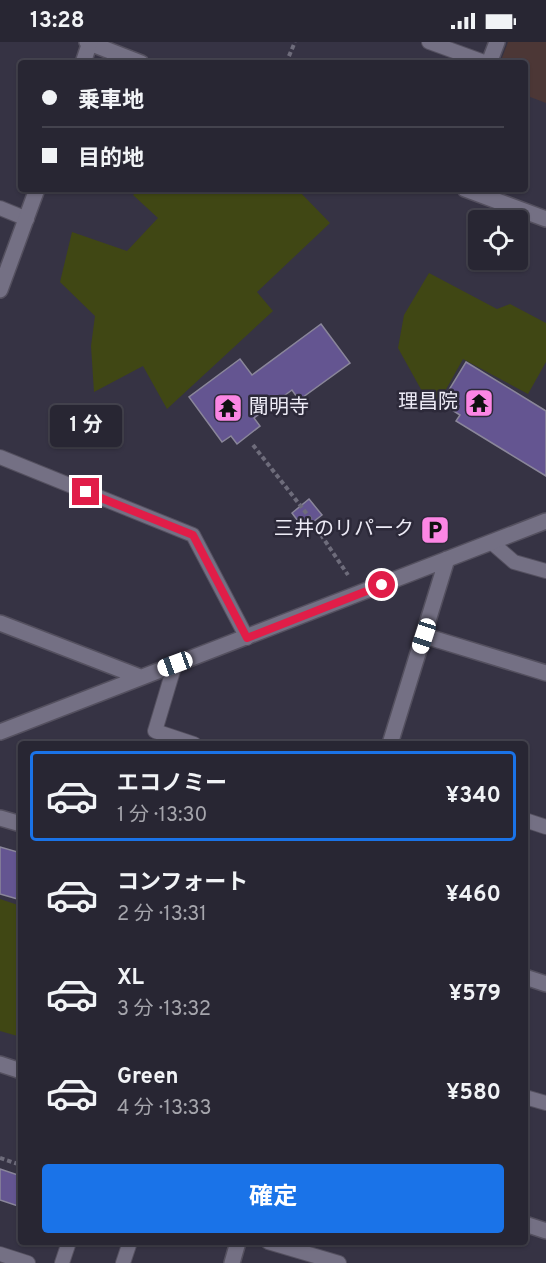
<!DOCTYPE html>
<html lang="ja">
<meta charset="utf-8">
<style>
:root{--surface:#282633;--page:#34323f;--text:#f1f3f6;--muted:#a5a5ac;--line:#44434e;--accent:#1a73e8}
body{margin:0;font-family:Overpass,"Noto Sans JP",sans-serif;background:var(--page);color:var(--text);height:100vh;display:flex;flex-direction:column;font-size:22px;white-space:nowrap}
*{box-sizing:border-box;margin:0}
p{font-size:20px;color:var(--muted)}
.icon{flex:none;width:33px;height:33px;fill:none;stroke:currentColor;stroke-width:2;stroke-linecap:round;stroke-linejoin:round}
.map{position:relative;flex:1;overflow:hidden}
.sheet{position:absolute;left:18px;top:699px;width:510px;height:504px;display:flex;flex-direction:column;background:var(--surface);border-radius:6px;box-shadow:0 2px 4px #0004,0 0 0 2px var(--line)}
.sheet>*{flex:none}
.hud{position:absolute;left:18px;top:18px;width:510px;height:132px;border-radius:6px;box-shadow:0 2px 4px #0004,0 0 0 2px var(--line);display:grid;align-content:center;height:132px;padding:0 24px;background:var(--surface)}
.buttons{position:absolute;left:468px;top:168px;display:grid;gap:12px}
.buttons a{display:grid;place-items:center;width:60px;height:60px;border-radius:6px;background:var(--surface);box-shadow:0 2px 4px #0004,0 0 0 2px var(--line);font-size:30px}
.end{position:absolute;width:27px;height:27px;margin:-14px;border:8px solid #e11d48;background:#fff;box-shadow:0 0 0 3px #fff}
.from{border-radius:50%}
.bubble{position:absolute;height:42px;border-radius:6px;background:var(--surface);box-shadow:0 2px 4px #0004,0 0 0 2px var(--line);font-size:20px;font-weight:700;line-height:42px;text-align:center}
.car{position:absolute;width:18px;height:36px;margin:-18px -9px;border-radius:8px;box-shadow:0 0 4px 2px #0007;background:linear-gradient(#fff 24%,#345 0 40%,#fff 0 76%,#345 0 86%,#fff 0)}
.hud b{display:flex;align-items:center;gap:21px;height:57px;font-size:22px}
.hud b+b{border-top:2px solid var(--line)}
.hud i{width:15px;height:15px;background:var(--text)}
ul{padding:10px 0 0;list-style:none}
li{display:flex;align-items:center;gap:18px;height:90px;margin:0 12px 9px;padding:0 12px;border:3px solid transparent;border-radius:6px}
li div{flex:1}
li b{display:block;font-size:22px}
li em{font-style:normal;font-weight:700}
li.selected{border-color:var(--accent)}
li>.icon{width:54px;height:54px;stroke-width:1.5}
.cta{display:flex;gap:12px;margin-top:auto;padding:12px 24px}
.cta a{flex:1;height:69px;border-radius:6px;background:var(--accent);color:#fff;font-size:24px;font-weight:700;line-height:69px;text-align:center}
.status{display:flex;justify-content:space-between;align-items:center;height:42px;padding:0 30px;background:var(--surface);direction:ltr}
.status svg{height:16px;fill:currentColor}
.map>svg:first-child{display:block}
.education{fill:#4c3736}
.green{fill:#404714}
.building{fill:#645591;stroke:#8a869a;stroke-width:1.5}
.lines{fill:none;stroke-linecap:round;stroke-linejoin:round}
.lane-casing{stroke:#54505f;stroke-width:16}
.street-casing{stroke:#54505f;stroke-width:18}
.secondary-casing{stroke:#54505f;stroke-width:18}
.path{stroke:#6e6c7b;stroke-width:4;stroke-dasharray:4.5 3;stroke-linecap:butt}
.lane{stroke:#747084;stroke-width:14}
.street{stroke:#747084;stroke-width:15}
.secondary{stroke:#747084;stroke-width:15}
.route{stroke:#e11d48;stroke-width:8}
.labels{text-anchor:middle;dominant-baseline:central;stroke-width:5;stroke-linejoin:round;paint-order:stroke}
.poi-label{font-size:20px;fill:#edebf6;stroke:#2c2939;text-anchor:end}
</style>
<div class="status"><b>13:28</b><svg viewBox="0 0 49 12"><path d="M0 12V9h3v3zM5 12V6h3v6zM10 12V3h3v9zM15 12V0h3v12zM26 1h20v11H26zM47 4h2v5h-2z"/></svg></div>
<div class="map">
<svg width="546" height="1221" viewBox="0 0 546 1221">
<rect width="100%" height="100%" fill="#363344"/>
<path class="education" d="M508,0H546V61L525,53V21H500Z"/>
<path class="green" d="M139,147H297L330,181L257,250L273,269L167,367L143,324L94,350L91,304L95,274L60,240L72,190L127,209L158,176L133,153Z
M429,231L497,267L510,262L546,281V320L528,352L463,317L439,360L423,351L398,306L404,273Z
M0,857L21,864V995L0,989Z"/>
<path class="building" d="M321,282L350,321L299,358L292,348L254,376L260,384L237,402L231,394L222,400L189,355L240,317L252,333Z
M466,320L546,369V434L456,379L460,373L441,361Z
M309,457L322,473L304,487L292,471Z
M0,805L21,811V858L0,852Z
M0,1127L21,1134V1165L0,1158Z"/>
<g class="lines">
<g class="lane-casing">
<path id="lane" d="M429,0L487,21
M0,166L27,177
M0,415L193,493L247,596
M491,500L514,520L546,529
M175,622L155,689L194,702
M525,778L546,785
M525,1055L546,1061
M268,1200L339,1221
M0,1212L28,1221
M62,1221L69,1200
M123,1221L130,1200"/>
</g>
<g class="street-casing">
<path id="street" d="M87,0L141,21
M489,21L497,0
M465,147L546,177
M0,581L140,635
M425,594L546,631
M0,690L546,479
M390,702L447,517
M0,776L21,782
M525,935L546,942
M0,1022L21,1029
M525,1182L546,1189
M232,1221L238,1200"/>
</g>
<g class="secondary-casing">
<path id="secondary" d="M83,21L90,0
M0,248L37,147"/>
</g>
<path class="path" d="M286,21L295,0
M253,403L307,472L348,533
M0,1116L21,1123"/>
<use href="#lane" class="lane"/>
<use href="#street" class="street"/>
<use href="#secondary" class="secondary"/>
</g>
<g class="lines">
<path class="route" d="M86,450L193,493L247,596L382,543"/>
</g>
<defs>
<g id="temple-square" transform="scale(1.5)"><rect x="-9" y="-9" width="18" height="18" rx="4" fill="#fc86e4" stroke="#2c2939"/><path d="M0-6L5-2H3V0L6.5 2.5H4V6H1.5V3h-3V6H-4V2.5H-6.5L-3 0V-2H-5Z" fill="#111"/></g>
<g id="parking-square" transform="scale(1.5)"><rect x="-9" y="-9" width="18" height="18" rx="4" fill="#fc86e4" stroke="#2c2939"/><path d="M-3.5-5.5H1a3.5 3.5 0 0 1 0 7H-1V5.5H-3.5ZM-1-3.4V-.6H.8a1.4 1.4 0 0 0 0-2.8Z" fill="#111"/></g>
</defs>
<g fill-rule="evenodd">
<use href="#temple-square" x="479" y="361"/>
<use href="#temple-square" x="228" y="366"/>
<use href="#parking-square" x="435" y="488"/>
</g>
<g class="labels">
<g class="poi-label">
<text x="458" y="361">理昌院</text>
<text x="249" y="366" text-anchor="start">聞明寺</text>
<text x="414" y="488">三井のリパーク</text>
</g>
</g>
</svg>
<div class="buttons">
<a><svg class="icon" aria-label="locate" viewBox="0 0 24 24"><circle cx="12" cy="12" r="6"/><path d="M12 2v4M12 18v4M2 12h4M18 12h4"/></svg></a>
</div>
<i class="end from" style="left:382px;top:543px"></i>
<i class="end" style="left:86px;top:450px"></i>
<div class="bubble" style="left:50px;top:363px;width:72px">1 分</div>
<i class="car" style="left:424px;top:594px;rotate:198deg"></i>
<i class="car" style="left:175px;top:622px;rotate:250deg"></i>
<div class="hud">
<b><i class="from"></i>乗車地</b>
<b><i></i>目的地</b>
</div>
<section class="sheet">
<ul>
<li class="selected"><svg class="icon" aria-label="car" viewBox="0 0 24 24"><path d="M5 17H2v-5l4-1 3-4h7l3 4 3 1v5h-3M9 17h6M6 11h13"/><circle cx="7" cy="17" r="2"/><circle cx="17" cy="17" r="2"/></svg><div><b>エコノミー</b><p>1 分 · 13:30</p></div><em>¥340</em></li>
<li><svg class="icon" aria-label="car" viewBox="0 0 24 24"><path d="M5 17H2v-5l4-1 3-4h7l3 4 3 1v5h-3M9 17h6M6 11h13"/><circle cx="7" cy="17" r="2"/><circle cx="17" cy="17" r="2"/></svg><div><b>コンフォート</b><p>2 分 · 13:31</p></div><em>¥460</em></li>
<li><svg class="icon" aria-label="car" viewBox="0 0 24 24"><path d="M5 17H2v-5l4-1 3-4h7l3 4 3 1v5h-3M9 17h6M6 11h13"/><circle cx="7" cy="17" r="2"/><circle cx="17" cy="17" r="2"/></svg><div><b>XL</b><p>3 分 · 13:32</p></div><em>¥579</em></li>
<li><svg class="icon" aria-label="car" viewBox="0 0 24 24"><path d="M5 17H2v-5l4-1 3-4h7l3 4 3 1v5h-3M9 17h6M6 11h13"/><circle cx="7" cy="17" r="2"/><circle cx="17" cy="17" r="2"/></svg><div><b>Green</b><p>4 分 · 13:33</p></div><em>¥580</em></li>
</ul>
<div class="cta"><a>確定</a></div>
</section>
</div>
